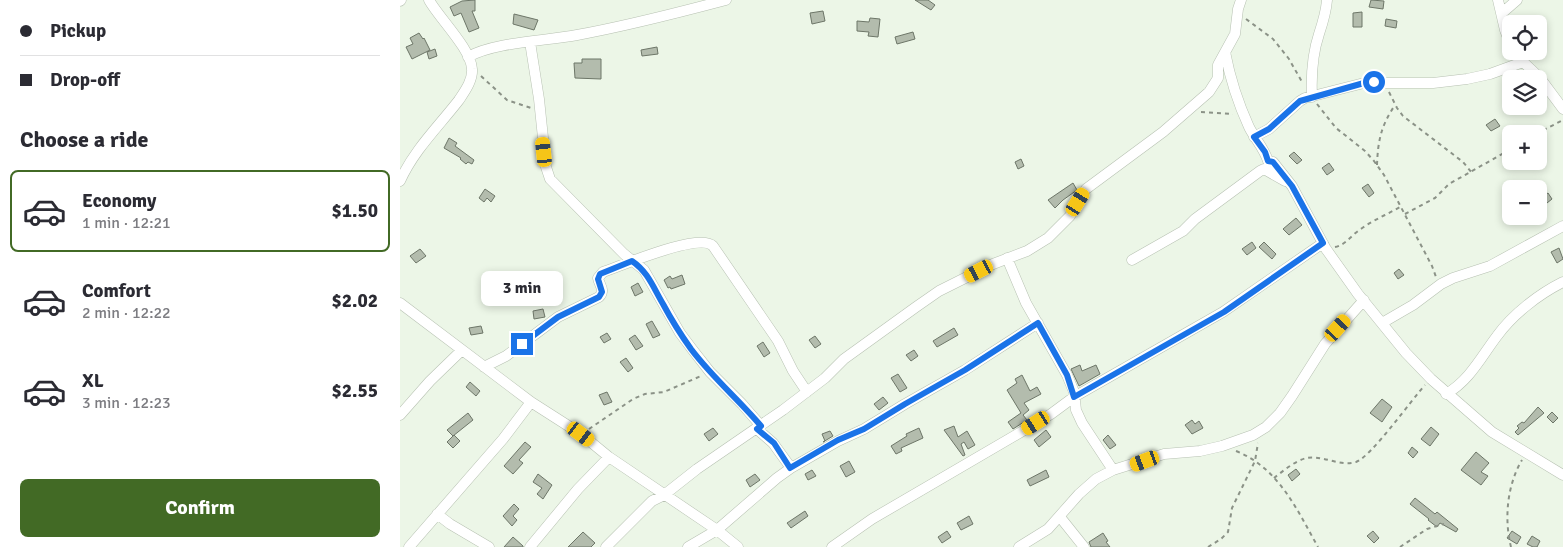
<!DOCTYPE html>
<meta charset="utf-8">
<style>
:root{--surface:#fff;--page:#f7f7f7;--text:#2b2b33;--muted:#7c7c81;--line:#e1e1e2;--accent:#426a25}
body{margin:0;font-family:Signika,sans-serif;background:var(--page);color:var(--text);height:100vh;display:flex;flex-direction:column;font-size:19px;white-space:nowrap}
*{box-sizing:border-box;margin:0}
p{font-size:16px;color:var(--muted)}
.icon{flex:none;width:28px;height:28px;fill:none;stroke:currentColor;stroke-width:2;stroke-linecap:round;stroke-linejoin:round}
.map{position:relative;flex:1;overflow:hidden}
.panel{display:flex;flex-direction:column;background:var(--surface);width:400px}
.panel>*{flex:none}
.banner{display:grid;align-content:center;height:110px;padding:0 20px;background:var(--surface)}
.fabs{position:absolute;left:1102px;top:15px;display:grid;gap:10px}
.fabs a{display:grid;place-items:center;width:45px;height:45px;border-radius:8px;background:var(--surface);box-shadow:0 2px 8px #0003;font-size:25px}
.end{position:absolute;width:22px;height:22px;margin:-11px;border:6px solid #1a73e8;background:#fff;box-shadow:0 0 0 2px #fff}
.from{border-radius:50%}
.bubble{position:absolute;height:35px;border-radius:8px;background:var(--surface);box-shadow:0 2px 8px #0003;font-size:16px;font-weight:700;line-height:35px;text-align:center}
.car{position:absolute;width:15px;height:30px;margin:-15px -8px;border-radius:6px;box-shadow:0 0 4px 1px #0007;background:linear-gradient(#f5c518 24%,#345 0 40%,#f5c518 0 76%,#345 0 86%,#f5c518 0)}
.banner b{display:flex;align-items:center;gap:18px;height:48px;font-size:19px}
.banner b+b{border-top:1px solid var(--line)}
.banner i{width:12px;height:12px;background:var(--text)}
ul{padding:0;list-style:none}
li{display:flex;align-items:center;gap:15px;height:82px;margin:0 10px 8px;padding:0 10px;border:2px solid transparent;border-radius:8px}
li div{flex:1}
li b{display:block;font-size:19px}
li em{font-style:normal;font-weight:700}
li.on{border-color:var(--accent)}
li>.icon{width:45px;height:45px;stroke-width:1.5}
h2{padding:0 20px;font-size:22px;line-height:60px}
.button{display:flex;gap:10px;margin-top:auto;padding:10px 20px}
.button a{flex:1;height:58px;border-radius:8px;background:var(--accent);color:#fff;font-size:20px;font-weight:700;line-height:58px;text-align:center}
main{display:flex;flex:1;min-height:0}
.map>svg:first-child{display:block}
.building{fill:#b3bcad;stroke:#6d7668}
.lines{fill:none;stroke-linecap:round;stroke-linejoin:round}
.minor-casing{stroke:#b7c1b2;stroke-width:11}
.path{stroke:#8b9287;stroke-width:2;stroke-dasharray:4 4;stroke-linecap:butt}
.minor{stroke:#fff;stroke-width:10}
.route{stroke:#1a73e8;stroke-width:6}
</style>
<main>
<section class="panel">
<div class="banner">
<b><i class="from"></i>Pickup</b>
<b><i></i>Drop-off</b>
</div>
<h2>Choose a ride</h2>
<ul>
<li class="on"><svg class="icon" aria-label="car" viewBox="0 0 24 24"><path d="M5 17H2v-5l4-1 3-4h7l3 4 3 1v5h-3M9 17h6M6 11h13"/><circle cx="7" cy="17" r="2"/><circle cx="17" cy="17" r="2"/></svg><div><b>Economy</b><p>1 min · 12:21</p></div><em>$1.50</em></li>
<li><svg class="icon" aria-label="car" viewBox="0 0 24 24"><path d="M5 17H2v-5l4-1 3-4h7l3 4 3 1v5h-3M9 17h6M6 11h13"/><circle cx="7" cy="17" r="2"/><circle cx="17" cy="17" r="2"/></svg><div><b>Comfort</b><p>2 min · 12:22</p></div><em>$2.02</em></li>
<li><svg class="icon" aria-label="car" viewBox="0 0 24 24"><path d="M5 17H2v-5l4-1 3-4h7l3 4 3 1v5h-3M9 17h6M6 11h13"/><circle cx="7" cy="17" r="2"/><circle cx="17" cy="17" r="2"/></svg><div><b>XL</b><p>3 min · 12:23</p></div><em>$2.55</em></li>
</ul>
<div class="button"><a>Confirm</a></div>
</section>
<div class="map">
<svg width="1163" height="547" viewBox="0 0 1163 547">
<rect width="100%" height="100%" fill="#ecf6e7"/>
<path class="building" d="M75,0V11H72L79,28L69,32L61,13L54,16L50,7L62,1Z
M515,0H528L535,5L531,10Z
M971,0L984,1L983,9L969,7Z
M423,11L425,21L412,24L410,13Z
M962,12V27H953V13Z
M114,14L138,20L134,30L113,24Z
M470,18L480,19L478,37L468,36L469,32L457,31V21L469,22Z
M986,19L997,21L996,28L985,26Z
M513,32L515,39L497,44L495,37Z
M19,33L23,39L24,38L30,50L12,59L6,47L13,44L10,38Z
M257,47L258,54L242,56L241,50Z
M35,49L37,56L29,59L27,52Z
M182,59H201V79L175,78L174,63H182Z
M1095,119L1100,126L1091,131L1086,125Z
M49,138L57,143L55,146L74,160L72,164L68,162L66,164L60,159L61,158L44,148Z
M894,152L902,160L897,164L889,156Z
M621,159L624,166L618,169L615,162Z
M929,163L934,170L927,175L922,168Z
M673,183L677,190L663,200L655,208L648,200Z
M968,184L974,193L969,197L962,188Z
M85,189L95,196L91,202L87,198L84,202L79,198Z
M1148,193L1152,199L1147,203L1142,197Z
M896,218L902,225L889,235L883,229Z
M852,242L856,248L847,255L842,249Z
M864,242L876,254L872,259L859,247Z
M1159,248L1163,259L1157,263L1151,252Z
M20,249L26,256L16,263L10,256Z
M999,269L1004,275L998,279L994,273Z
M282,275L285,284L271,289L270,287L268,288L264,280L270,276L272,279Z
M238,283L243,292L235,296L231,287Z
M143,309L145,317L134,319L133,311Z
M252,321L260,335L253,338L246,324Z
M81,326L83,333L71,335L69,328Z
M554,328L558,335L537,347L533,341Z
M207,333L211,339L204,343L200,337Z
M235,335L243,346L236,350L229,339Z
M415,336L421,344L415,348L409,340Z
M363,342L370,353L364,357L357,346Z
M514,350L518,356L511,361L506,355Z
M226,358L233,368L228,372L220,362Z
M680,365L682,371L696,365L700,374L679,386L671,369Z
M498,374L507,388L500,392L491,378Z
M622,375L630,391L637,387L641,394L624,403L629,410L623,415L627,420L613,429L608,422L621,413L607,390L617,383L615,379Z
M70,382L80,391L76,396L66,387Z
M207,392L212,402L204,405L199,395Z
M483,397L488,403L479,410L474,404Z
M982,399L992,407L982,422L970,413Z
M1138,407L1144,413L1118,435L1115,432L1119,428L1117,426L1122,422L1124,423Z
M1152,412L1158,418L1153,423L1147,417Z
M68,413L73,420L53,436L47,430Z
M792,420L795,424L799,421L803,428L792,434L785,425Z
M554,426L558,437L567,431L575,445L568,449L564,442L561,444L565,455L563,456L544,430Z
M1031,427L1039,434L1030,446L1021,439Z
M313,428L318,434L309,441L304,434Z
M519,428L523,438L501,448L502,451L496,454L491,446L507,436L506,434Z
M646,430L651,437L639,447L634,440Z
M430,431L433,436L423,442L425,441L422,434Z
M54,435L60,441L53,448L47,442Z
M708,435L716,445L710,449L703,440Z
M125,442L131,447L119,460L123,463L113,474L104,466Z
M1012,447L1018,452L1013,458L1008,453Z
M1076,452L1089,463L1081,472L1088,476L1081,485L1061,470Z
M449,461L455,472L446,477L440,466Z
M896,469L900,474L892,481L888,475Z
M412,470L416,476L408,480L405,474Z
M646,470L649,477L630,486L627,480Z
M138,474L152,485L143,499L137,494L142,488L133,482Z
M355,474L360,480L350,487L346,480Z
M1015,498L1035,514L1037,512L1058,529L1056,532L1040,523L1037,527L1028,520L1029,519L1010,504Z
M114,504L119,509L113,516L117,520L112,526L103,516Z
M405,511L408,516L391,528L387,523Z
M569,516L573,524L561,530L557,523Z
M547,531L551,537L542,543L538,537Z
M973,531L979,538L974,543L967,536Z
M1112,531L1121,537L1117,544L1107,538Z
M183,532L195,543L191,547H168Z
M703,533L708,541L706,542L710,547H691L689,542Z
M1132,536L1140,541L1137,547H1133L1127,544Z
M113,537L123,546V547H104Z"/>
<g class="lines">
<g class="minor-casing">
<path id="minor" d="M1098,0L1105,30L1111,46
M0,1L1,0
M1102,13L1117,0
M130,42L139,99L146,167L150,179L224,254L244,270L280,333L292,349L310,372L342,404L361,426
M1115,51L1121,60L1140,78L1163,109
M825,52C830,78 838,103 849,127C855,139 864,148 868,161L873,162L892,186L926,249L958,294L1006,353L1031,379L1092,432L1163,475
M68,57C94,42 146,41 177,35C227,26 277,13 326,0
M912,97C911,75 912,55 919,34C923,22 926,13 927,0
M854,137L869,129L900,101L905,98L964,83H1033L1067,79L1090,74L1123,62
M0,181C14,150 38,127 59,100C65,91 73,80 72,69C71,49 39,18 29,0
M607,258L626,303L667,375L674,392L676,410L682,423L713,470
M732,260L783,231L795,219L860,171L864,169L885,181
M0,303L131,402L181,434L209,457L317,530L338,547
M982,323L1013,305L1041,284L1053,278L1090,266L1163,226
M84,367L106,356L158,317L199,297C206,290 199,285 198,278L203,272C221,266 299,232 313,246L378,341L393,371L407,392
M1046,394C1070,380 1081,357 1097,336C1113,314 1139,294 1163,282
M0,415L30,381L62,350
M357,429L373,443L391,468
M37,514L50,524L89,547
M660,517L684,547
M9,547L103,439L131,402
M130,547L178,489L209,457
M206,547L252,501L264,495L297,469L383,410L425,378L444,359L516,307L539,291L593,264L627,251L648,238L670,216L686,189L763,132L809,92L818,78V65L835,34L838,9L841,0
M288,547L317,530L377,478L391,468L438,441L464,429L505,404L565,370L638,323
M432,547L472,519L621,432L651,414L674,397L823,312L923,243
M619,547L648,529L679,494L696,479L713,470L764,454L800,451L822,446L853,435L866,427L880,413L892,396L925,344L964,300"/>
</g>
<path class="path" d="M846,19L873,39L889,59L902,82
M81,76L107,100L131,108
M989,92L997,108L1003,116L1063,162L1072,173
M917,104L936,128L965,151L974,161L984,175L1032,266L1036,277
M801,112L833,114
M1136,134L1163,120
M977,165C978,140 981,126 995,105
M1005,214L1035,198L1049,184L1111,149
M935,247C945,245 950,237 958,231C971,221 986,215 1000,207
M189,429L233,399L245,394L264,392L301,376
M836,451C879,468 897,510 918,547
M874,478C883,471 896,460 907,458C924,455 939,467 956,462C971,457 1012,399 1025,385
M808,547L821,539L828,532L832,508L855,461L858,443
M1000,547L1027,529L1044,524
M1111,547C1104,519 1107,485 1122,460"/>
<use href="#minor" class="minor"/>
</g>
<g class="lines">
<path class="route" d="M122,344L158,317L199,297L202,292L198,279L200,274L232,261C248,272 253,287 263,304C271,319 281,335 291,349C312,377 339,400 361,426L357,429L374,443L390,468L438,440L464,429L505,404L565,370L638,323L667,375L674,397L824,312L923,243L892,186L873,162L868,161L865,152L854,137L869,129L900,101L964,83L974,82"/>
</g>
</svg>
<div class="fabs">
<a><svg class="icon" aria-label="locate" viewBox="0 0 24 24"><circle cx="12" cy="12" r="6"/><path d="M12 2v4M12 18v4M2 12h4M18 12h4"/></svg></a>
<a><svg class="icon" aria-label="layers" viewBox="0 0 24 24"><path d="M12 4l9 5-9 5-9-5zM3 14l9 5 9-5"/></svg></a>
<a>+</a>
<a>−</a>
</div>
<i class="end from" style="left:974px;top:82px"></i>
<i class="end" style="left:122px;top:344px"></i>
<div class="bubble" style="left:81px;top:271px;width:82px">3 min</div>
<i class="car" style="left:144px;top:152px;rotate:354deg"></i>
<i class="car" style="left:678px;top:202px;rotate:32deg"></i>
<i class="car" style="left:579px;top:271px;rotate:243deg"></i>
<i class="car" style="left:938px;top:328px;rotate:42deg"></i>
<i class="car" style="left:636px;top:423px;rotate:238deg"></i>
<i class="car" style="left:181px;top:434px;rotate:127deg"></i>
<i class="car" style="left:745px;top:461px;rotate:250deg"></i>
</div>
</main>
